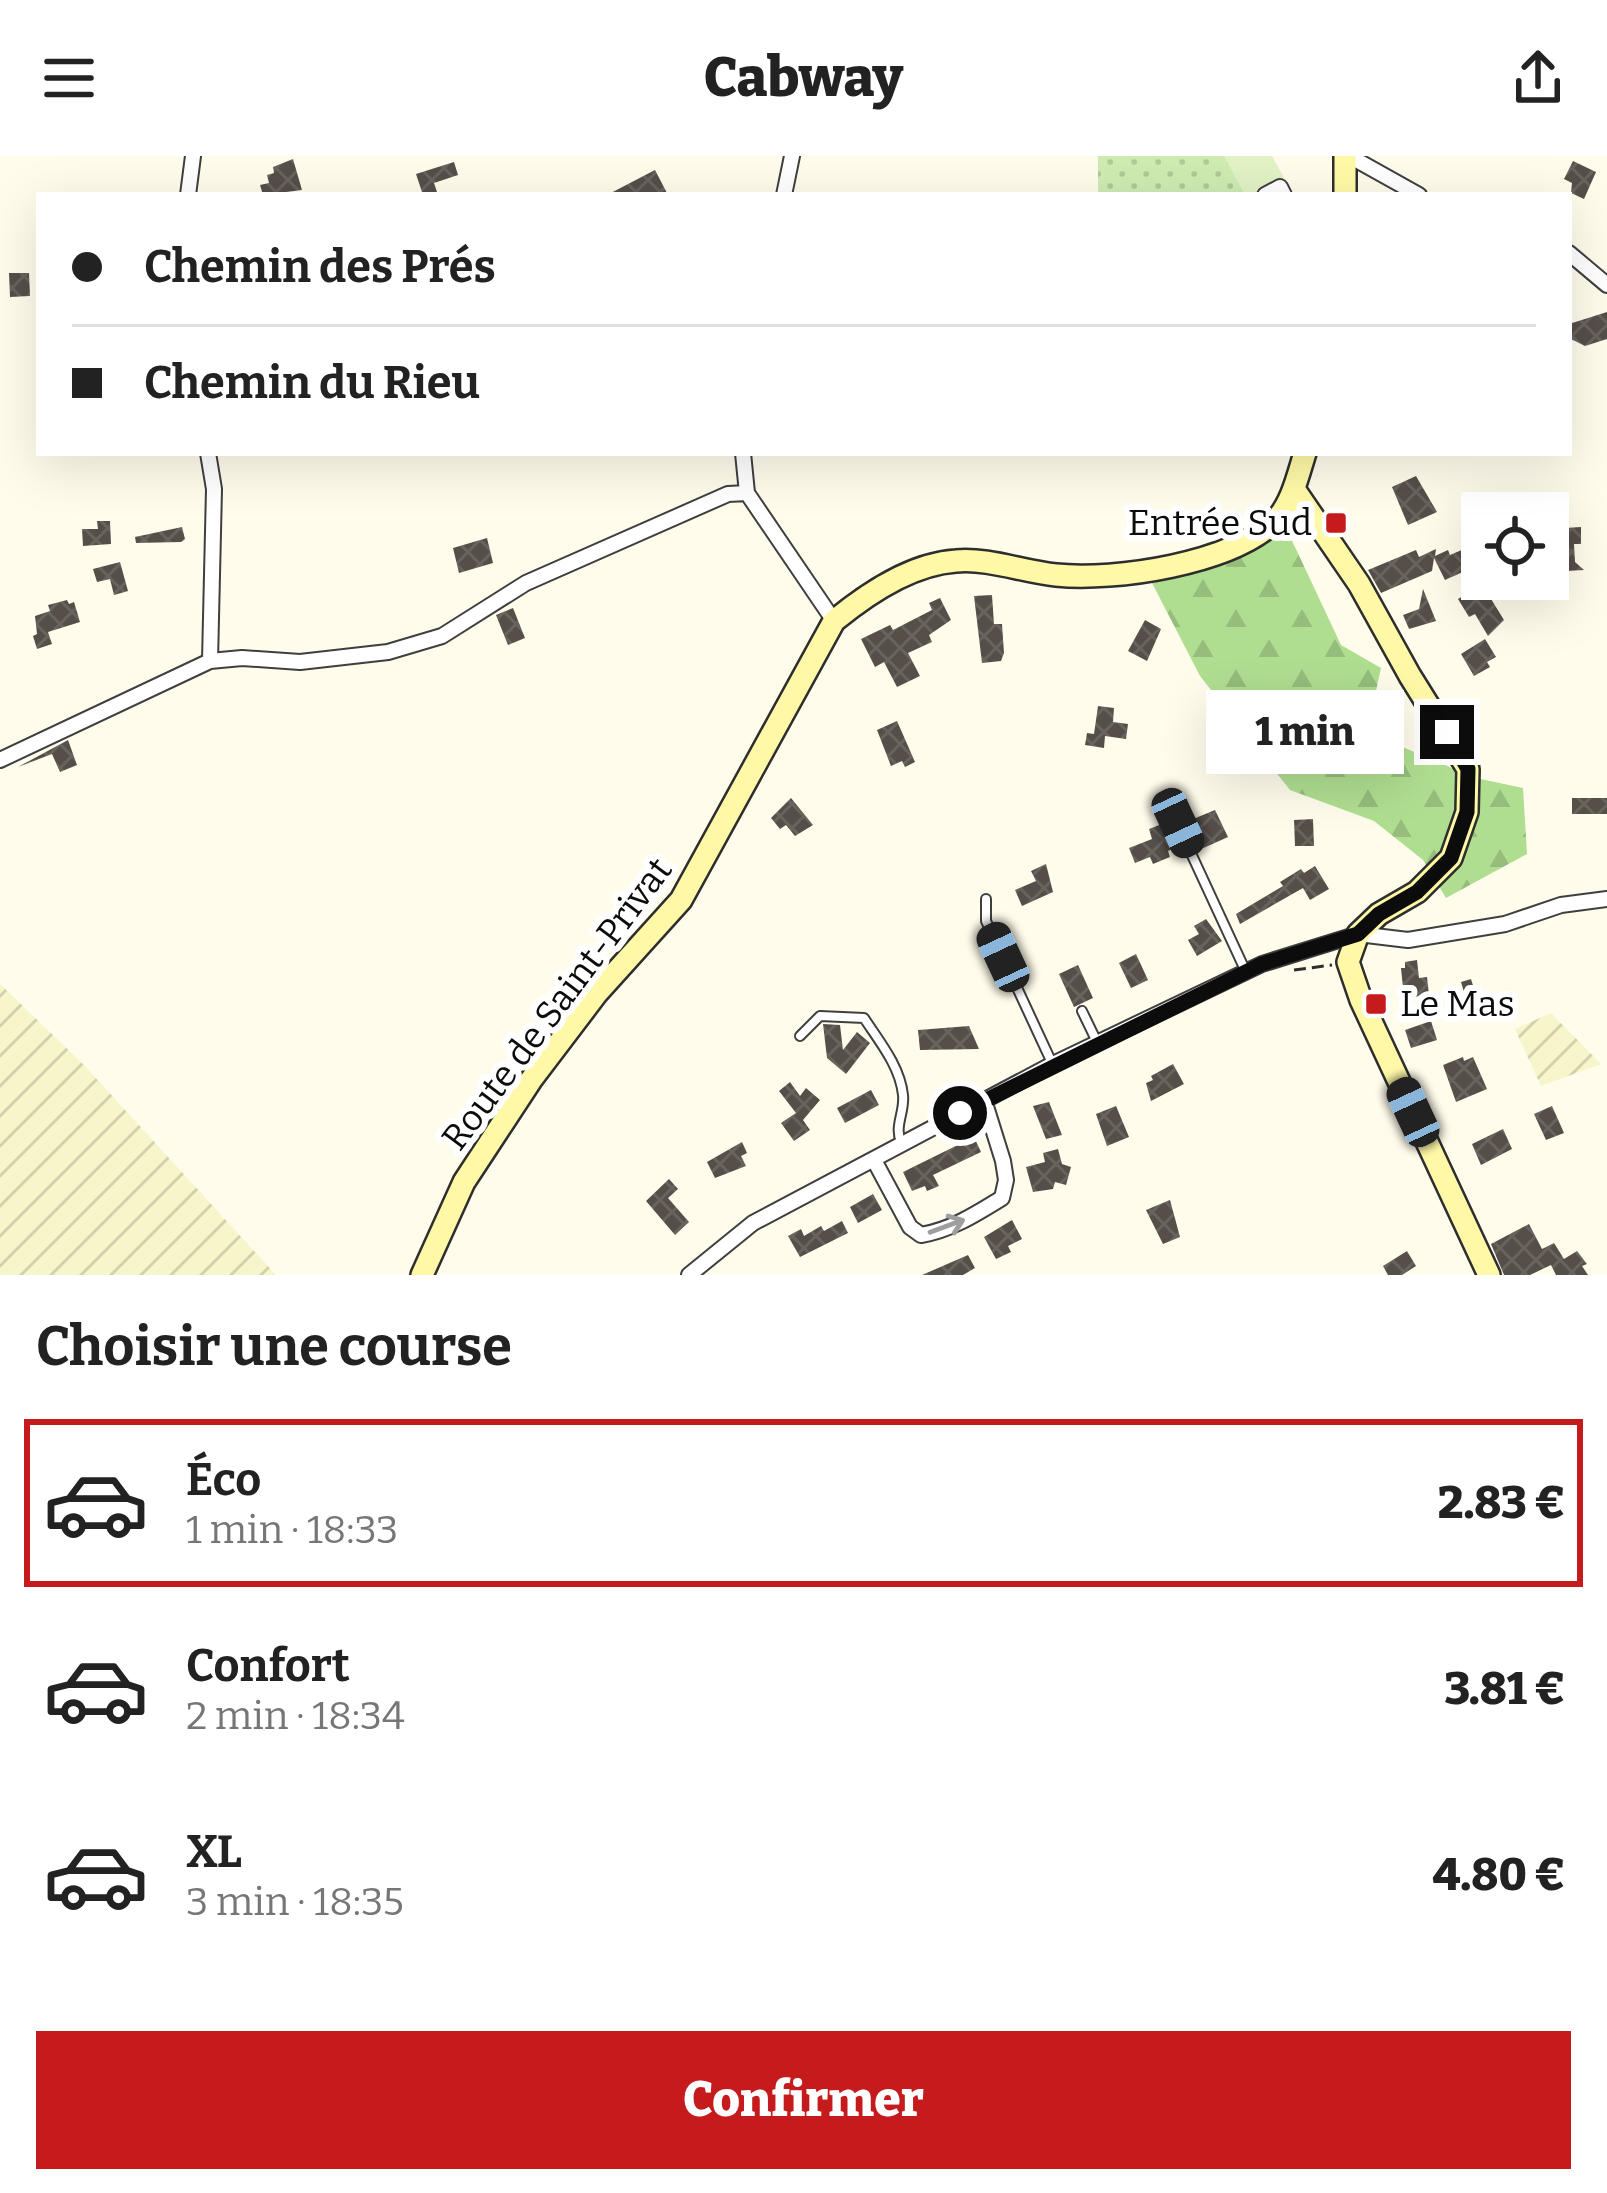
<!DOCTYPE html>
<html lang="fr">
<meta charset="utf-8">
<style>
:root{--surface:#fff;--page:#f6f6f6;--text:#222;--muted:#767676;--line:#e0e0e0;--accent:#c61b1c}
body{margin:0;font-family:Bitter,serif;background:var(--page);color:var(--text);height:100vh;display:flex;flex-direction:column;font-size:45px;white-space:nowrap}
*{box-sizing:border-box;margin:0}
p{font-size:39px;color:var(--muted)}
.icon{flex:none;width:66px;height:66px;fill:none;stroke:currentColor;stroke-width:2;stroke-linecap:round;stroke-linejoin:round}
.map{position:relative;height:1119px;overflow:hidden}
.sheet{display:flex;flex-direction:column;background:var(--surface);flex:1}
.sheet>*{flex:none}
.banner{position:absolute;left:36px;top:36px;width:1536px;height:264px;border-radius:0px;box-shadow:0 12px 48px #0002;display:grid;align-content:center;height:264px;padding:0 36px;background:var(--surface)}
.buttons{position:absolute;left:1461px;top:336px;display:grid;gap:24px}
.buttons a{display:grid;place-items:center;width:108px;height:108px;border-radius:0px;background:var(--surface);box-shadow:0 12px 48px #0002;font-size:60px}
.end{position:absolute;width:54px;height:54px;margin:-27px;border:15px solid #0c0c0c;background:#fff;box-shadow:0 0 0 6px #fff}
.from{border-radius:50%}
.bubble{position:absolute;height:84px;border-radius:0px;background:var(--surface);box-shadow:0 12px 48px #0002;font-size:39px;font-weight:800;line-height:84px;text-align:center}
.car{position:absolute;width:36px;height:72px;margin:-36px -18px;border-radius:15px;box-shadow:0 0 9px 3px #0007;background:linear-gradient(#222 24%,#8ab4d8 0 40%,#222 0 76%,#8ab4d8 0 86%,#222 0)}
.banner b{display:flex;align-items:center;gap:42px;height:114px;font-size:45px}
.banner b+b{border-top:3px solid var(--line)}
.banner i{width:30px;height:30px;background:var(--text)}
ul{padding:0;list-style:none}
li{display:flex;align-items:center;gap:36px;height:168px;margin:0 24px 18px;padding:0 12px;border:6px solid transparent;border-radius:0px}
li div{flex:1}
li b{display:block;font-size:45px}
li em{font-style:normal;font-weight:800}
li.current{border-color:var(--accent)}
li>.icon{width:108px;height:108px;stroke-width:1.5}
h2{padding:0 36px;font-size:54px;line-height:144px}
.cta{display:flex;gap:24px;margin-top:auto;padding:24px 36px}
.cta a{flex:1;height:138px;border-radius:0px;background:var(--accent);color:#fff;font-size:48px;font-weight:800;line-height:138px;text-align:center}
header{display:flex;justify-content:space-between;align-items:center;height:156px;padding:0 36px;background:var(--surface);font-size:54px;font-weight:800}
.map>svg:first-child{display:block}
.farmland{fill:url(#farmland-furrows)}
.forest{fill:url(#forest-firs)}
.park{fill:url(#park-dots)}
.pitch{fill:#e1f3c5}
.building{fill:url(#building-cross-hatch)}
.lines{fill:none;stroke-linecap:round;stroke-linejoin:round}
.lane-casing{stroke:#3f3f3f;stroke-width:12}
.street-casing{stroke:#3f3f3f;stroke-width:18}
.secondary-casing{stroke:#2e2e2e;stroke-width:26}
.path{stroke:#2e2e2e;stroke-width:3;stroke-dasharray:12 6;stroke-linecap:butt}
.lane{stroke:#fff;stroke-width:8}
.street{stroke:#fff;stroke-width:14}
.secondary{stroke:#fff9a7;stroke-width:21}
.oneway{stroke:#9e9e9e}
.route{stroke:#0c0c0c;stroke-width:15}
.poi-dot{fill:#c61b1c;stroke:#fff;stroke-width:4.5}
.labels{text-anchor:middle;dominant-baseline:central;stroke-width:12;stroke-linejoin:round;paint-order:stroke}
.poi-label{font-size:36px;fill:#0c0c0c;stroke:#fff;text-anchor:end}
.street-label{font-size:36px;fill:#0c0c0c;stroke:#fff}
</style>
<header><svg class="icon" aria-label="menu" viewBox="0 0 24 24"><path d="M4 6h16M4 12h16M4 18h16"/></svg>Cabway<svg class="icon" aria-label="share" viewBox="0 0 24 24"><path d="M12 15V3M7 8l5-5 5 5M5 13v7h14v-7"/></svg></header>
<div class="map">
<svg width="1607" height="1119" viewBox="0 0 1607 1119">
<defs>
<pattern id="farmland-furrows" width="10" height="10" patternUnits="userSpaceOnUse" patternTransform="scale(3)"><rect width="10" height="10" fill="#f7f5ca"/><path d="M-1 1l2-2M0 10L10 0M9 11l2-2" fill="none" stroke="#d3d1ac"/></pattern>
<pattern id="forest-firs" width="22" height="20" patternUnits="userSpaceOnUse" patternTransform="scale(3)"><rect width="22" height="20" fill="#b0de91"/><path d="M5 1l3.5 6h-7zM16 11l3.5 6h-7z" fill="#96bd7c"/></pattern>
<pattern id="park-dots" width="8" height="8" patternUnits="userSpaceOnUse" patternTransform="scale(3)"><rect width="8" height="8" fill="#ceecb2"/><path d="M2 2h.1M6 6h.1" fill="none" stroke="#b0c998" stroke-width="1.8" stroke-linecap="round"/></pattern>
<pattern id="building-cross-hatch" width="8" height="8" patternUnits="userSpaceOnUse" patternTransform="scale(3)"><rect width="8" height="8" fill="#564e48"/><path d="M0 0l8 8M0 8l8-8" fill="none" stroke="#69635e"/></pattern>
</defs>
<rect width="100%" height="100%" fill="#fffcec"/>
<path class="farmland" d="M0,828L83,908L276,1119H0Z
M1551,857L1601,908L1541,930L1515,873Z"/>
<path class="forest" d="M1287,374L1341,489L1381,512L1367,576L1476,622L1523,632L1527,698L1446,742L1423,704L1374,665L1290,634L1200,520L1152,427L1229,407Z"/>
<path class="park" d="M1098,0H1270L1284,29L1287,27L1294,39H1098Z"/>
<path class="pitch" d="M1224,0H1272L1287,27L1265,39H1245Z"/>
<path class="building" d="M293,3L302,34L263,39L260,29L269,27L267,19L274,17L273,11Z
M1573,5L1596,16L1584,43L1571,37L1572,27L1564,23Z
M454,6L458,19L434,27L437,36L423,39L416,18Z
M655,14L668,39H607Z
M9,117H29L30,140L10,141Z
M1607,156V183L1585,190L1569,182V168Z
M1416,320L1437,356L1408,369L1392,331Z
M97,365H110L111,388L83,390L82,373H98Z
M182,371L185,383L181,386L136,387L135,381Z
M1581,371V388H1574L1575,406L1584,414L1548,416L1550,388L1565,387L1564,372Z
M487,382L493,407L459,417L453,392Z
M1471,390L1481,414L1475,417L1504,464L1488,480L1475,458L1469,461L1458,443L1473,434L1465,415L1445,424L1434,402L1432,415L1381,437L1368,414L1416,394L1419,401L1436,393L1435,400L1448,394L1450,399Z
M120,406L128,435L114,439L110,423L97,426L93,413Z
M1423,433L1436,465L1409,473L1403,459L1419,453Z
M992,439L994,468H1002L1004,497L1001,505L982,507L974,440Z
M940,442L951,464L929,479L932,486L908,497L920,520L897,531L884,506L875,511L861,483L890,469L893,474L932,454L929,447Z
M67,444L69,448L74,446L80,466L48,476L52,488L37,493L33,480L37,478L35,460L50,455L48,449Z
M513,452L525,482L508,489L496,459Z
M1145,464L1161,473L1147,505L1128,495Z
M1485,483L1496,501L1487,506L1490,511L1474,520L1461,498Z
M1098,550L1114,552L1113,566L1128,568L1126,583L1105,580L1104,592L1085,589L1087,577L1094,578Z
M897,565L915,606L905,611L902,605L891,610L877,574Z
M68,584L77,609L60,616L52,598L18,611Z
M791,642L813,669L795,680L786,669L780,673L771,662Z
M1572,642H1607V658H1572Z
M1215,654L1228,681L1199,694L1186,666Z
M1313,663L1314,690H1295L1294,664Z
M1162,668L1172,693L1168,695L1170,701L1153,708L1150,701L1135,707L1129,692L1152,683L1149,673Z
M1046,708L1053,736L1022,750L1015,734L1036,725L1031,715Z
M1315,710L1329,733L1310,744L1303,732L1240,768L1236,758L1283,730L1280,726L1301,713L1304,717Z
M1206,763L1222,785L1197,800L1188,784L1199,778L1194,770Z
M1136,798L1148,824L1131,832L1119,807Z
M1417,804L1419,822L1427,821L1429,839L1404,842L1401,812H1405V806Z
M1078,809L1093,842L1074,851L1059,818Z
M1471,823L1479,849L1489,846L1493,857L1472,863L1461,826Z
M1431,865L1437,884L1411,892L1405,874Z
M823,868L840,869L843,894L857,876L870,887L846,918L827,902Z
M969,870L979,893L920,894L918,874Z
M1463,901L1464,905L1473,901L1487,933L1456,946L1443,909Z
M1173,908L1184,928L1151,945L1146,927L1153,924L1151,920Z
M790,926L800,940L806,932L820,944L803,964L810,974L794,985L781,967L796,957L779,935Z
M871,934L879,949L845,967L837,952Z
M1049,946L1062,979L1046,983L1033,950Z
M1116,950L1129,981L1107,990L1096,958Z
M1552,950L1564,977L1546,984L1534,958Z
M1503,973L1512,993L1481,1009L1472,988Z
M974,981L981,996L933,1019L939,1030L927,1035L925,1030L912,1035L903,1016Z
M742,986L747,997L741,1000L746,1010L715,1022L707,1006Z
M1058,993L1062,1008L1071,1011L1066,1029L1055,1026L1053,1033L1033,1036L1026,1011L1045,1006L1043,997Z
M669,1023L678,1033L668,1042L689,1066L675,1079L646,1045Z
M873,1038L882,1054L858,1067L850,1051Z
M1170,1044L1180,1081L1163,1088L1146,1054Z
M1012,1064L1022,1083L1008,1090L1011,1096L996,1103L984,1081Z
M842,1065L848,1077L800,1101L788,1080L801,1073L804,1080L821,1070L824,1075Z
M1529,1068L1542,1093L1554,1087L1564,1103L1577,1095L1587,1108L1582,1110L1588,1119H1556L1551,1109L1530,1119H1504L1491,1088Z
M1407,1095L1416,1110L1402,1119H1388L1383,1110Z
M968,1099L975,1112L963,1119H922Z"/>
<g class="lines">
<g class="lane-casing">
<path id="lane" d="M1170,669L1177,667L1246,816
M986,743V765L1052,907
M1082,855L1097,886
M800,880L820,860L864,862C879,885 900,910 903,939C905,956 894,970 901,986"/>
</g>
<g class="street-casing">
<path id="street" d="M1349,0L1419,39
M188,39L193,0
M784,39L792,0
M1265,39L1280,31L1284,39
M1569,97L1607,129
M208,297L214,333L210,505
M743,297L747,337L834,465
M0,604L210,505L242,502L300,506L388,496L442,480L526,427L728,338L747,337
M874,1004L910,1071L921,1079C951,1074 976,1058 1002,1042L1006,1024L1003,1005L984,944
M689,1119L753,1067L1053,908L1262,808L1358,778L1408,784L1505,768L1561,749L1607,743"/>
</g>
<g class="secondary-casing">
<path id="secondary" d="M1345,0V39
M1294,333L1359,428L1410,520L1468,613L1467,656L1451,702L1417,736L1379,758L1358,778L1348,806L1361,844L1489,1119
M422,1119L464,1026L531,924L597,837L681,744L834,465C868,437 911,408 956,405C989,402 1024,416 1056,419C1115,425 1232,408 1276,364C1292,347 1298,319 1305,297"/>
</g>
<path class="path" d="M1294,814L1332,809"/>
<use href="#lane" class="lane"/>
<use href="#street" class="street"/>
<use href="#secondary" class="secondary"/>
</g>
<defs><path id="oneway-shaft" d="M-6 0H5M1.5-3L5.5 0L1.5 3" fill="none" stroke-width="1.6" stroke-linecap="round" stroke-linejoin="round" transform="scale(3)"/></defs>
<use class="oneway" href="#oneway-shaft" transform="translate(947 1070) rotate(-20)"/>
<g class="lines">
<path class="route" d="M960,957L1262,808L1358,778L1379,758L1417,736L1451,702L1467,656L1468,613L1447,576"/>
</g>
<g class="poi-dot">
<rect x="1324" y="355" width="24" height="24" rx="6"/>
<rect x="1364" y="836" width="24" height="24" rx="6"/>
</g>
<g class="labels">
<g class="poi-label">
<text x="1312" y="367">Entrée Sud</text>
<text x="1400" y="848" text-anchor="start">Le Mas</text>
</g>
<g class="street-label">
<text transform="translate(557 848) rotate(-53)">Route de Saint-Privat</text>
</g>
</g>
</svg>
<div class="buttons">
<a><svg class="icon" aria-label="locate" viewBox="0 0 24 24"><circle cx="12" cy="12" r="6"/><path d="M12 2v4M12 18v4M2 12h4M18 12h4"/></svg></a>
</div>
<i class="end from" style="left:960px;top:957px"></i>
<i class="end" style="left:1447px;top:576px"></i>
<div class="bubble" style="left:1206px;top:534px;width:198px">1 min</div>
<i class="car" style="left:1178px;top:667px;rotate:155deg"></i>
<i class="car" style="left:1003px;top:801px;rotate:335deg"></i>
<i class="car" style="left:1413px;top:956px;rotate:335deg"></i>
<div class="banner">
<b><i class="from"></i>Chemin des Prés</b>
<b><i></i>Chemin du Rieu</b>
</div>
</div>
<section class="sheet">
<h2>Choisir une course</h2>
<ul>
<li class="current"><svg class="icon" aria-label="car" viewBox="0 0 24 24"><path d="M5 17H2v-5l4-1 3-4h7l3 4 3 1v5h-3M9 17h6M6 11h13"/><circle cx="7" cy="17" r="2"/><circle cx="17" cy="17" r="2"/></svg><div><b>Éco</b><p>1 min · 18:33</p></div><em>2.83 €</em></li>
<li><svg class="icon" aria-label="car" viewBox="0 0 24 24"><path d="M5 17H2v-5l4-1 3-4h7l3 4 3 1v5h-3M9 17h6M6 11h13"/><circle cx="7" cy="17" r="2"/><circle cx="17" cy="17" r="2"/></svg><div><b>Confort</b><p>2 min · 18:34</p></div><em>3.81 €</em></li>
<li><svg class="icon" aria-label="car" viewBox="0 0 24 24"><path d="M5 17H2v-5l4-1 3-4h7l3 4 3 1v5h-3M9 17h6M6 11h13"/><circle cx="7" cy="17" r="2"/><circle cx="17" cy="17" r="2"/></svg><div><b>XL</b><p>3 min · 18:35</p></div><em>4.80 €</em></li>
</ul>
<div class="cta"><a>Confirmer</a></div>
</section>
